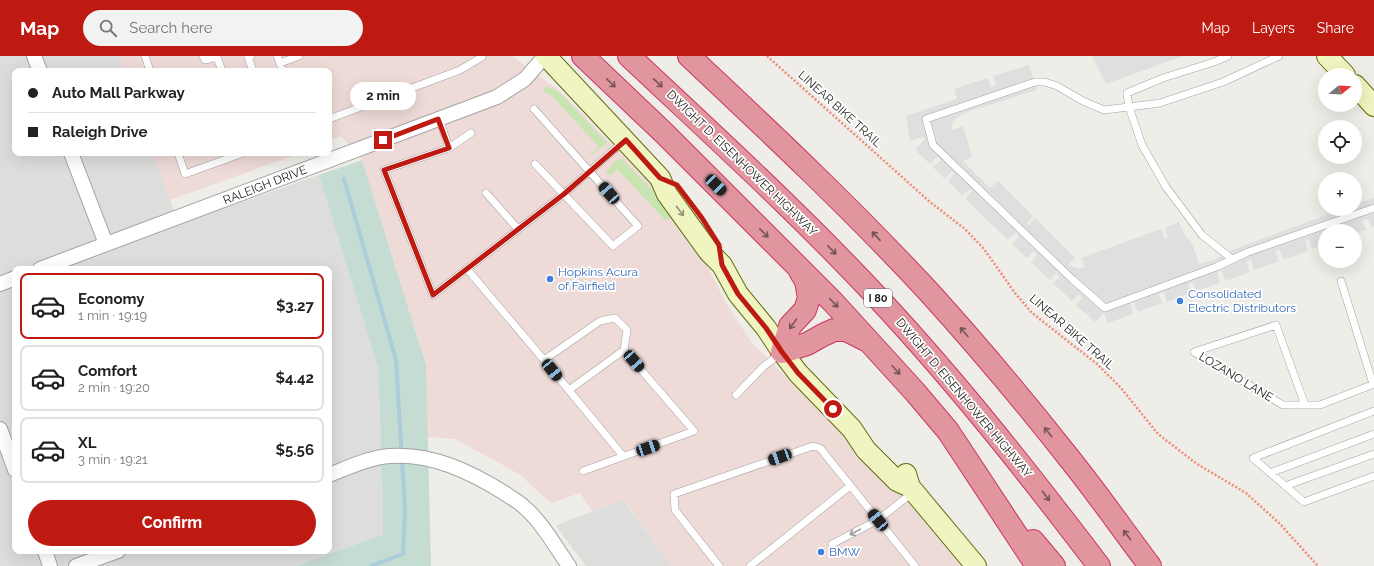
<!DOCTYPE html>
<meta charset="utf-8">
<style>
:root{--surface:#fff;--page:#f2f2f2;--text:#222;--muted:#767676;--line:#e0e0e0;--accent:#be1a11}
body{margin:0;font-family:Raleway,sans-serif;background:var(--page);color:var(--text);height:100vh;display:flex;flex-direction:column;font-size:15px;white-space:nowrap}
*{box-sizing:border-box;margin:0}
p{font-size:13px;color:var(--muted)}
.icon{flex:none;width:22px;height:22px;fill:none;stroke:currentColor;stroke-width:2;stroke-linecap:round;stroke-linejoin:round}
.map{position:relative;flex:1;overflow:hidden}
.side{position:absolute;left:12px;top:210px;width:320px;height:288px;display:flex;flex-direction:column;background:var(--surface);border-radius:8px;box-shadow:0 4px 16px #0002}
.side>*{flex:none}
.hud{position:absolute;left:12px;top:12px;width:320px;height:88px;border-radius:8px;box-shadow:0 4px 16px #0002;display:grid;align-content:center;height:88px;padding:0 16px;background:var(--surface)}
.needle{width:26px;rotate:72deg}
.fabs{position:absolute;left:1318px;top:12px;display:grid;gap:8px}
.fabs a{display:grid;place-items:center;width:44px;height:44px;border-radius:50%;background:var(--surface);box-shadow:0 4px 16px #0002;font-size:20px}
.end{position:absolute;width:18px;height:18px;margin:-9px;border:5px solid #be1a11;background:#fff;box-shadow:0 0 0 2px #fff}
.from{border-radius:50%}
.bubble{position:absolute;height:28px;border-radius:14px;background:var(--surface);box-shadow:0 4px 16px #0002;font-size:13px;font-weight:700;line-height:28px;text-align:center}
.car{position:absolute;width:12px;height:24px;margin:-12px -6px;border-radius:5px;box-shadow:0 0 3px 1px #0007;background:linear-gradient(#222 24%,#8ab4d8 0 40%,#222 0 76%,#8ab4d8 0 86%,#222 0)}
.hud b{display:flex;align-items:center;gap:14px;height:38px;font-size:15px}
.hud b+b{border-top:1px solid var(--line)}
.hud i{width:10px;height:10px;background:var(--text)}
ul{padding:7px 0 0;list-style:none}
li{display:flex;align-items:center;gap:12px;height:66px;margin:0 8px 6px;padding:0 8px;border:2px solid var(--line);border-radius:8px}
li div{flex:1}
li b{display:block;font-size:15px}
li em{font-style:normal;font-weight:700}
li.selected{border-color:var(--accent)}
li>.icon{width:36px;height:36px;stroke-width:1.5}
.action{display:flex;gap:8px;margin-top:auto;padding:8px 16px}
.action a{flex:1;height:46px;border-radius:24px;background:var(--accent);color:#fff;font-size:16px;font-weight:700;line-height:46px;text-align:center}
header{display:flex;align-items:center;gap:24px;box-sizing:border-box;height:56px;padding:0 20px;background:var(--accent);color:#fff}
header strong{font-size:19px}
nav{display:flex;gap:22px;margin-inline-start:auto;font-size:14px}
.search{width:280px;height:36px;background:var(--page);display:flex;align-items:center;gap:10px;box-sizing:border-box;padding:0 14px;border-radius:22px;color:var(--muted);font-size:15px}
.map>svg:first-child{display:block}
.residential{fill:#dddddc;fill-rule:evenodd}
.commercial{fill:#eedad7}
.grass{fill:#c8e5b1}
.wetland{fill:#c5dcd2}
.parking{fill:#dfdfdf}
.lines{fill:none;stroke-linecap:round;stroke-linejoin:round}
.stream{stroke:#abccd9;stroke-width:4}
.lane-casing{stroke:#a3a3a3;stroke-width:8}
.street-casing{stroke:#a3a3a3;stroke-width:16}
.secondary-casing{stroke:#5f6e0e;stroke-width:22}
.highway-casing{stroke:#cc3561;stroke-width:24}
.path{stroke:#ee8b79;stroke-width:2.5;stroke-dasharray:2 2;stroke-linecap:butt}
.lane{stroke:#fff;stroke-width:7}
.street{stroke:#fff;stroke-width:14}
.secondary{stroke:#eff4c0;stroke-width:20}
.highway{stroke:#e0959f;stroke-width:22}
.oneway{stroke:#765459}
.oneway2{stroke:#919478}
.oneway3{stroke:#9a9a9a}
.route{stroke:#be1a11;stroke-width:5}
.shop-dot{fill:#3f7fe0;stroke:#fff;stroke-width:1.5}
.labels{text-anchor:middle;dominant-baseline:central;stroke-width:3.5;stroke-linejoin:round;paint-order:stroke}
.shield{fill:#fff;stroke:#626262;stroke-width:1}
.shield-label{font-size:11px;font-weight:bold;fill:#1f1f1f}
.street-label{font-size:12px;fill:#1f1f1f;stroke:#fff}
.shop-label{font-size:12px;fill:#366cbe;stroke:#fff;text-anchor:start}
</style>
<header>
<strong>Map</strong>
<div class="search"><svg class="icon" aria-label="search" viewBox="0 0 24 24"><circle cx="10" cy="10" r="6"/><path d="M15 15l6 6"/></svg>Search here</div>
<nav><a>Map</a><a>Layers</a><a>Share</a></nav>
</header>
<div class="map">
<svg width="1374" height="510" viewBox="0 0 1374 510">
<rect width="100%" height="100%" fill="#efede7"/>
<path class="residential" d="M0,0H119L125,15H15V97H153L179,168L319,119L378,312L382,417L383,480L298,510H0ZM15,213H329V495H15Z
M623,444L672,510H586L556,470L564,466Z"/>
<path class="commercial" d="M119,0H512L562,37L667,145L694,184L727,249L752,287L893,428L961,510H672L624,444L592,455L580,437L551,447L519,418L455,383L427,381L426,309L362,104L341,80L329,85V15H125Z
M153,97H301L170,144Z"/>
<path class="grass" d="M545,30L558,35L607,87L592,99L591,98L599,91L553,41L544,35Z
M622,103L648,130L673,159L666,165L617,113L610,120L606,116L616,105Z"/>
<path class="wetland" d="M362,104L426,309L431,510H296L383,479L382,417L378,312L319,119Z"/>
<path class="parking" d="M1092,0H1183L1106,28Z
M1029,9L1037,34L967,56L955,63L951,71L952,74L963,70L972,101L963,105L990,132L998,125L1033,160L1027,167L1029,169L1035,162L1075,202L1069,208L1070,209L1076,212H1085L1081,202L1161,173L1165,183L1168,182L1165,172L1179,166L1183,176L1193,190L1199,208L1215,203L1237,192L1343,153H1355V148L1374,142V170L1371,171L1368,163L1362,164L1366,174L1355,177V175H1339L1338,173L1333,175H1325V188L1312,193L1309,184L1305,185L1308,195L1284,204L1280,194L1275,195L1279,205L1254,214L1251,204L1246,206L1250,216L1225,225L1222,215L1217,216L1220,227L1196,235L1193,226L1188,228L1191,237L1167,246L1164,236L1159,238L1162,247L1138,256L1134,246L1130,248L1133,258L1108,267L1104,257L1095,266L1076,249L1082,242L1079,238L1072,245L1053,227L1060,221L1056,217L1050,224L1031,206L1037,198L1034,195L1027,202L1012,188L1019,180L1015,177L1008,184L965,143L972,135L970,133L962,139L948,125L954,118L952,115L945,123L933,111L941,104L937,101L930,108L915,94L925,83L923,81L910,85L906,60L957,43L954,33L988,22L991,31L996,30L993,20Z"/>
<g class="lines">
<path class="stream" d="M344,123L396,304L405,453L403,498L371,510"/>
<g class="lane-casing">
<path id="lane" d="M145,0L150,15
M203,0L205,4L217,1L222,15
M251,0L248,1L253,15
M277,0L283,15
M1228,0L1214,6L1163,22L1127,37L1129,51L1142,89L1166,131L1202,179L1232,203
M1279,0L1223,26L1160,47L1129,51L1104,54L1083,45L1057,30L1045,26H1035L926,63L933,89L1072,223L1105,252L1216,211L1248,196L1374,152
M280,7L299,0
M534,53L638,170L613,190L535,108
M329,63L460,14L482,1L481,0
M439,63L449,92
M471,77L449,92L384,114L433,239L564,138L624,85
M178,97L185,118L243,97
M486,137L518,173
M467,213L544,304L600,265L615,262L627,274L624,294L694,375L583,415
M1341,225L1373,328
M544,304L623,400
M569,334L624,294
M736,339L763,311L780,298
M1305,349L1276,269L1194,296L1283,349H1320L1374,328
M1374,355L1253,402L1304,446L1374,420
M1270,417L1374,378
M1285,430L1374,398
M912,437L878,464L915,510
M719,510L675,454L674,438L813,390L820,392L878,464L832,488
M750,510L850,430"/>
</g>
<g class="street-casing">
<path id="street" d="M34,0L40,15
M71,97L106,188
M40,213L497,41L525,23L545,0
M0,228L15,222
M0,373L15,414
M329,419C347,412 370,401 390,400C432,397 471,416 506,438C511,442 518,445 523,450C542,466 555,490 569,510
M45,495L50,510
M76,510L118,495"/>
</g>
<g class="secondary-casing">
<path id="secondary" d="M546,0L660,122L667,138L709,196L722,209L738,238L766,272L782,296L798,317L852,373L866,394L897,425L910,431
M1327,0L1345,19
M1355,29L1374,50
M906,418L910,431L976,510"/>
</g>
<g class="highway-casing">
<path id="highway" d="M583,0L664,77L833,246L915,336L948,375L1037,510
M629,0C714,80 800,158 879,243C958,328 1029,418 1099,510
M689,0C770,76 852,153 928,235C977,289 1024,345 1069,402C1097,437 1123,474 1150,510
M782,296L790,270L805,254L809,242L806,225L800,215
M782,296L807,288L823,279L834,274H846L866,284
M1033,485L1054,510"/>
</g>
<path class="path" d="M767,0L930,146L965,173L984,193L1015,237L1032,257L1097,308L1121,332L1158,378L1197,408L1246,437L1279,467L1318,510"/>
<use href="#lane" class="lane"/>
<use href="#street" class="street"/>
<use href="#secondary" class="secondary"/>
<use href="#highway" class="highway"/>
</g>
<defs><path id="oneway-shaft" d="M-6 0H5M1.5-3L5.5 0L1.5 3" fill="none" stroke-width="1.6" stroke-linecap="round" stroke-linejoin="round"/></defs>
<g class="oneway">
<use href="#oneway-shaft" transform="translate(611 27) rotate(44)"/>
<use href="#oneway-shaft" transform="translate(658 27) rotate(43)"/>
<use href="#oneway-shaft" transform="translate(764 177) rotate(45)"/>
<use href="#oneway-shaft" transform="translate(876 180) rotate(-133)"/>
<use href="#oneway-shaft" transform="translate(832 194) rotate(46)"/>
<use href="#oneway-shaft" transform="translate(834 247) rotate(46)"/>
<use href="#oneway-shaft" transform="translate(793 268) rotate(126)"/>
<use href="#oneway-shaft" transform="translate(964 276) rotate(-131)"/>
<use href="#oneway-shaft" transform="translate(896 314) rotate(48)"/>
<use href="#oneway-shaft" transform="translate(1048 376) rotate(-129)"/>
<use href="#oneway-shaft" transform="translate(1046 440) rotate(53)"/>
<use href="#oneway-shaft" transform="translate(1127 479) rotate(-127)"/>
</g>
<use class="oneway2" href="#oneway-shaft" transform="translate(680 155) rotate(53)"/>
<use class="oneway3" href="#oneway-shaft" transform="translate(855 476) rotate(152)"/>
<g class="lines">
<path class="route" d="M383,84L438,63L449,92L384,114L433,239L564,138L626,84L660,122L677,129L702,162L719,189L722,209L738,238L766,272L782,296L798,317L833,353"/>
</g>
<g class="shop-dot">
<circle cx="550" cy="223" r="4"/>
<circle cx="1180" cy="245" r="4"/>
<circle cx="821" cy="496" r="4"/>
</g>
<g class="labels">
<rect class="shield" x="864" y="233" width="28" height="18" rx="3"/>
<g class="shield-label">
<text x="878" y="242">I 80</text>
</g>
<g class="street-label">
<text transform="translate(840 53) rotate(42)">LINEAR BIKE TRAIL</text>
<text transform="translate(742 107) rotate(44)">DWIGHT D. EISENHOWER HIGHWAY</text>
<text transform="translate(265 129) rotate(-21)">RALEIGH DRIVE</text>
<text transform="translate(1072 276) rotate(41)">LINEAR BIKE TRAIL</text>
<text transform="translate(1236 321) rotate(31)">LOZANO LANE</text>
<text transform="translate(964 342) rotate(50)">DWIGHT D. EISENHOWER HIGHWAY</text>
</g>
<g class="shop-label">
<text x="558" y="216">Hopkins Acura<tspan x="558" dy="14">of Fairfield</tspan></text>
<text x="1188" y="238">Consolidated<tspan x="1188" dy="14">Electric Distributors</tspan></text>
<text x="829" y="496">BMW</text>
</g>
</g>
</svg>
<div class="fabs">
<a><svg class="needle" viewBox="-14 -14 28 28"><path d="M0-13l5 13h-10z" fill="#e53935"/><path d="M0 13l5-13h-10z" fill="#767676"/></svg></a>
<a><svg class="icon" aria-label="locate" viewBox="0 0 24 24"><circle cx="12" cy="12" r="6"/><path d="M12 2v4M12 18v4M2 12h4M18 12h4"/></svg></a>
<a>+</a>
<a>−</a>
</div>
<i class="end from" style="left:833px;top:353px"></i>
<i class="end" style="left:383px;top:84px"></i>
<div class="bubble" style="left:350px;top:26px;width:66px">2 min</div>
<i class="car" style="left:716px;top:129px;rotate:135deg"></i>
<i class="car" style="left:609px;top:137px;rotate:319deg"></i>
<i class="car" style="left:634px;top:305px;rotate:139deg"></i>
<i class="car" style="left:552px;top:314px;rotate:141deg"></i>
<i class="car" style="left:648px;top:392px;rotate:71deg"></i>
<i class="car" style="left:780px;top:401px;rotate:250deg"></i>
<i class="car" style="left:878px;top:464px;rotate:321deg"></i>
<div class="hud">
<b><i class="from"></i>Auto Mall Parkway</b>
<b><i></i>Raleigh Drive</b>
</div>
<section class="side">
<ul>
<li class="selected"><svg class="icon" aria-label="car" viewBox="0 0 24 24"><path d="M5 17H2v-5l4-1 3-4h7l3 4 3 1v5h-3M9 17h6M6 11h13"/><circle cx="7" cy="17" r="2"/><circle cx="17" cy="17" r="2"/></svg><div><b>Economy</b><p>1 min · 19:19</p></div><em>$3.27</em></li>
<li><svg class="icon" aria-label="car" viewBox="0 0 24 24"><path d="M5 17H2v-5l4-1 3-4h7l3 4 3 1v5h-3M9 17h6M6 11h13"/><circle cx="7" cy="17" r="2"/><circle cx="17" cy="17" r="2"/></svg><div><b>Comfort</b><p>2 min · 19:20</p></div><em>$4.42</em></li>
<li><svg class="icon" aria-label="car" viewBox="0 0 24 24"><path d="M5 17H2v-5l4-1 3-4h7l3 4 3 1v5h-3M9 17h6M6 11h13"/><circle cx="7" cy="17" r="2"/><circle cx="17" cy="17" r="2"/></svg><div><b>XL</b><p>3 min · 19:21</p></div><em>$5.56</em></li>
</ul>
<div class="action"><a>Confirm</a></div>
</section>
</div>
